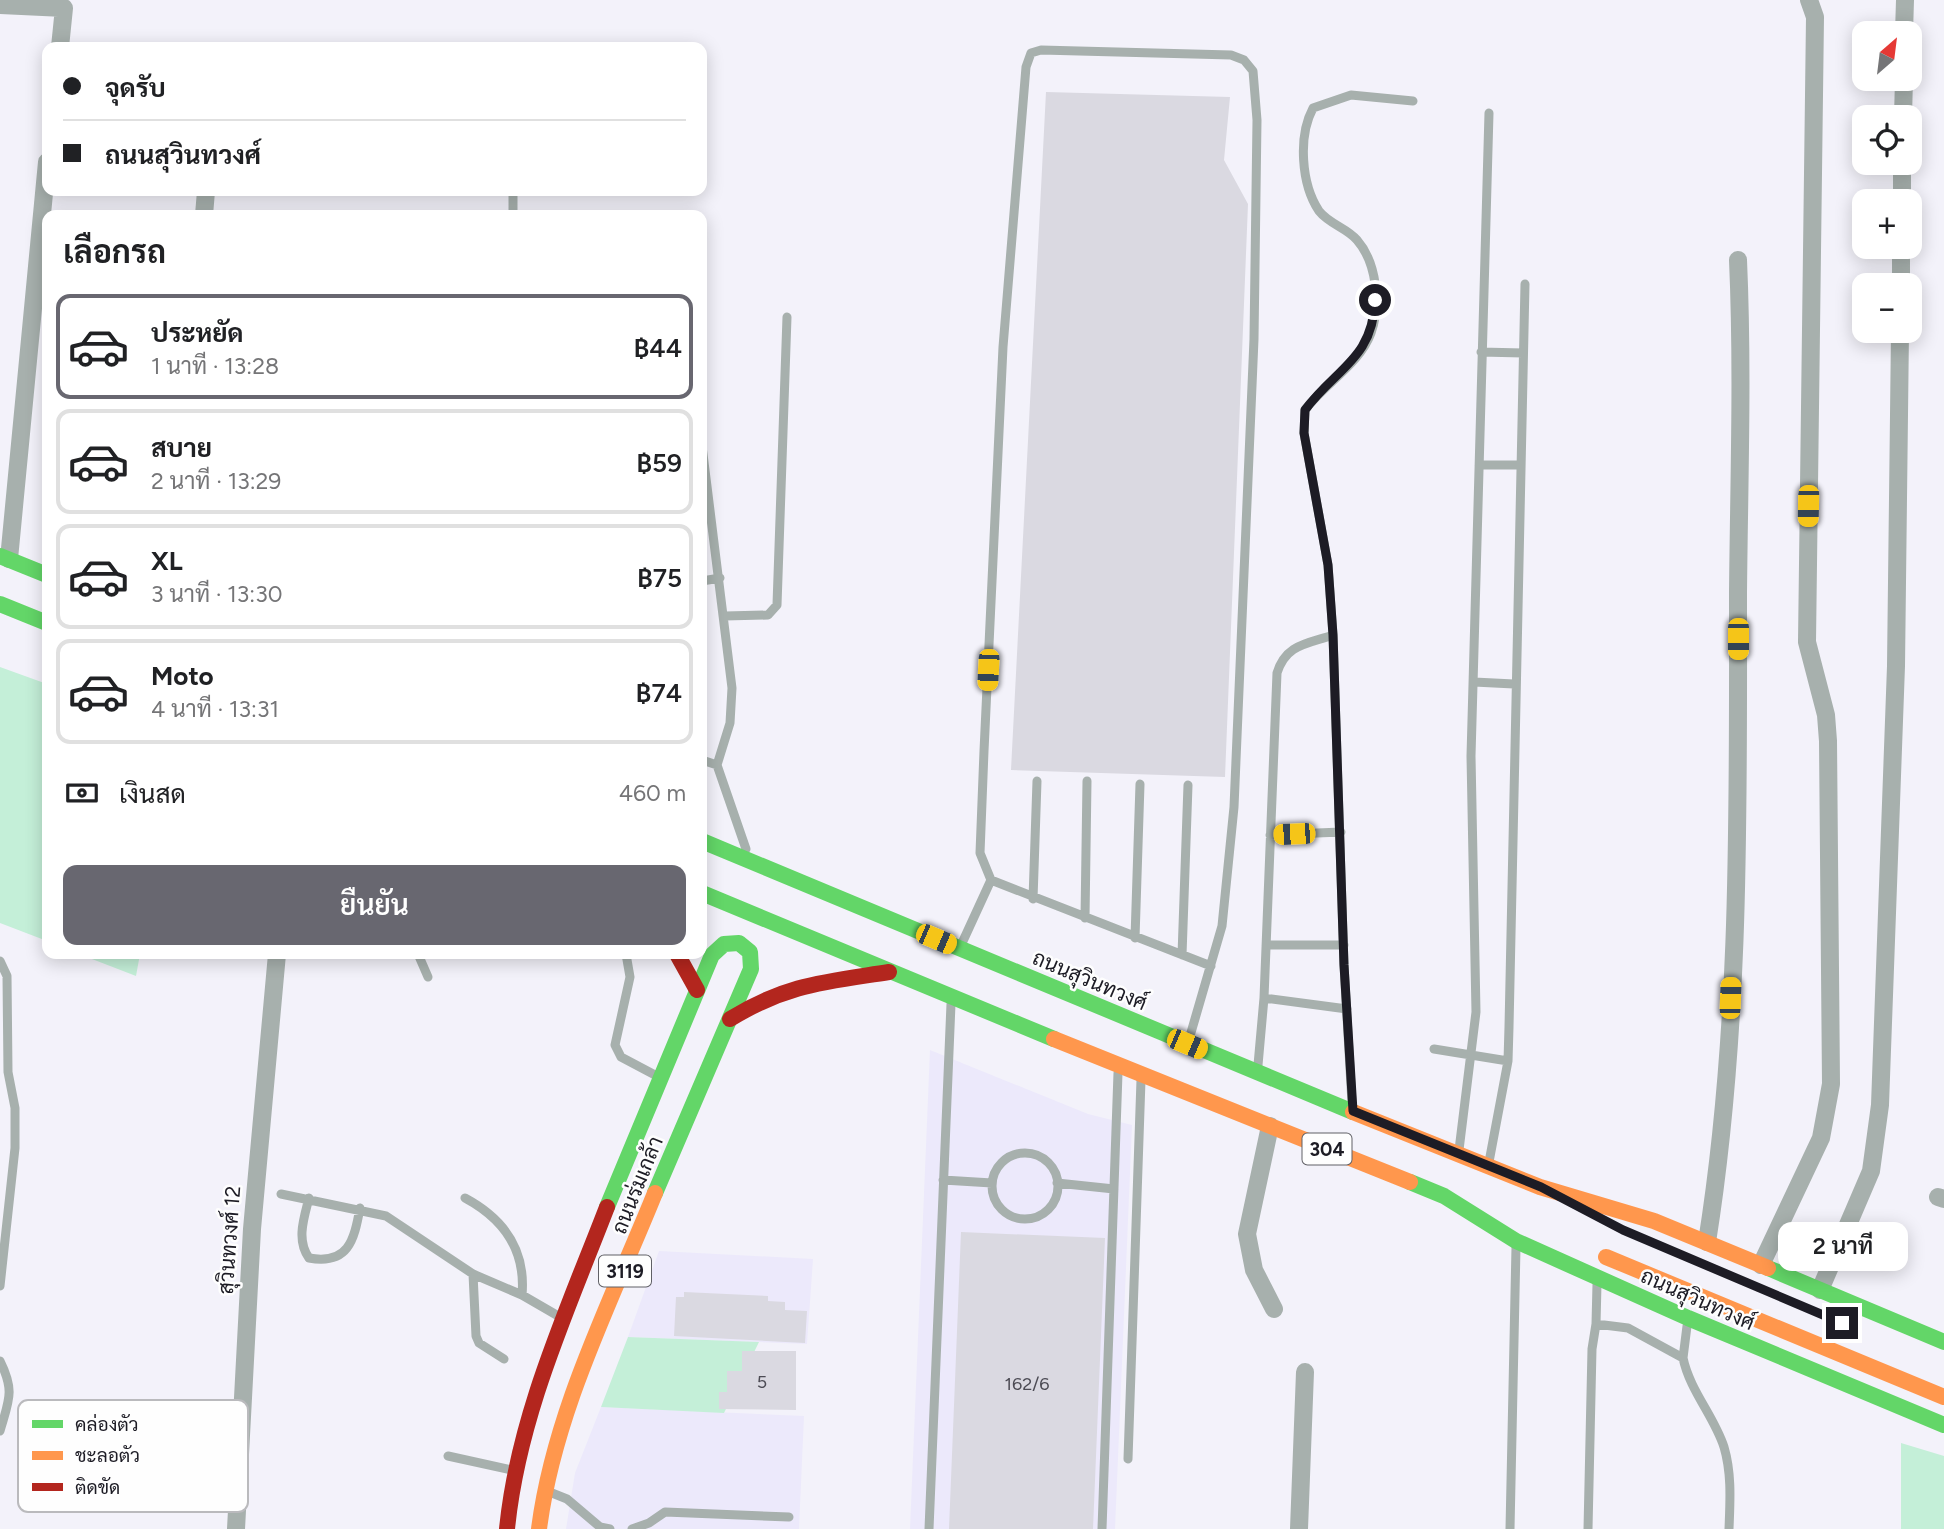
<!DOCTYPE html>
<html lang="th">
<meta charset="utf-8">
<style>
:root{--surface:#fff;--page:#f2f2f2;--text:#202124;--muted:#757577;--line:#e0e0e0;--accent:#686770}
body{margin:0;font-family:Figtree,Sarabun,sans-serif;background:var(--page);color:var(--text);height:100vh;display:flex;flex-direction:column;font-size:26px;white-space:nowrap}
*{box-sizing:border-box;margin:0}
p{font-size:23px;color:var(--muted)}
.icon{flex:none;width:38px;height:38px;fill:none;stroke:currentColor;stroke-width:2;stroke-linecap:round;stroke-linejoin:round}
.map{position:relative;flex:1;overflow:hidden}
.sheet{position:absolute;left:42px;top:210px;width:665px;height:749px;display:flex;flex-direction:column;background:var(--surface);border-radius:14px;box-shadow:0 4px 18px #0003}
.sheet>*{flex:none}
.guide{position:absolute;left:42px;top:42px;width:665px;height:154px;border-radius:14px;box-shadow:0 4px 18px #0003;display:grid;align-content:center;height:154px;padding:0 21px;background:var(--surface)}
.needle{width:46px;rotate:28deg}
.fabs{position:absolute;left:1852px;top:21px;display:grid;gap:14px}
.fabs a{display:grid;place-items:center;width:70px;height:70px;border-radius:14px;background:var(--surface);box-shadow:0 4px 18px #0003;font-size:35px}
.end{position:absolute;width:32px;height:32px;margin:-16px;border:9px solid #1d1c25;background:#fff;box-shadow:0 0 0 4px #fff}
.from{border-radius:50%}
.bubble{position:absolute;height:49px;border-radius:14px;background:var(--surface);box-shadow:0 4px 18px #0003;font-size:23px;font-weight:600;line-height:49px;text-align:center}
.car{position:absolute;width:21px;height:42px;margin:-21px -10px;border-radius:9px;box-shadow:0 0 5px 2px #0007;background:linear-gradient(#f5c518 24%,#345 0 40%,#f5c518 0 76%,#345 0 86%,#f5c518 0)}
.guide b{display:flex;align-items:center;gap:24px;height:66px;font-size:26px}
.guide b+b{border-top:2px solid var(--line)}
.guide i{width:18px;height:18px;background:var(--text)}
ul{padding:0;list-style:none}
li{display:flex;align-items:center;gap:21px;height:105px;margin:0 14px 10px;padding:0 7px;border:4px solid var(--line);border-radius:14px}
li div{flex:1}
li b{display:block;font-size:26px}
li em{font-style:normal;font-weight:600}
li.current{border-color:var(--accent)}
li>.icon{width:63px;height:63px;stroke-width:1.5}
h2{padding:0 21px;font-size:32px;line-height:84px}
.pay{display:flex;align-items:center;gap:18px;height:77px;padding:0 21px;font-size:26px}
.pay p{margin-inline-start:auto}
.action{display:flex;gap:14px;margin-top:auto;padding:14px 21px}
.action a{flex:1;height:80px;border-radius:14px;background:var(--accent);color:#fff;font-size:28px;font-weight:600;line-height:80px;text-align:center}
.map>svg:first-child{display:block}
.built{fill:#ece9fb}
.green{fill:#c4efd8}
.building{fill:#dad9e1}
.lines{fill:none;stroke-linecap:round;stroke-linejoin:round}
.lane{stroke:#a7b0ad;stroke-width:9}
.street{stroke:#a7b0ad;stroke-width:18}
.fast{stroke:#63d668;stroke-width:16}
.slow{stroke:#ff974d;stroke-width:16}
.jam{stroke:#b3261e;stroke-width:16}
.route{stroke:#1d1c25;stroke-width:9}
.labels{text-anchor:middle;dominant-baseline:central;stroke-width:5;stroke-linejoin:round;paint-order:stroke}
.number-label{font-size:18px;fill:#4c4b54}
.shield{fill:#fefefe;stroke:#606066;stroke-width:2}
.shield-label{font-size:19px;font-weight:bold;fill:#1d1c25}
.street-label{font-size:21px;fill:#1d1c25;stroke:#fefefe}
.key{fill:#fefefe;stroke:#bababd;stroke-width:2}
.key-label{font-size:19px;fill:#1d1c25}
</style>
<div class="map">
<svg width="1944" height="1529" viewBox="0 0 1944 1529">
<rect width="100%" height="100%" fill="#f3f2fa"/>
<path class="built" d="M930,1050L1088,1114L1132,1125L1115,1529H910Z
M659,1251L813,1259L807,1344L628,1337Z
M601,1407L804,1416L799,1529H566L575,1473Z"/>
<path class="green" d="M0,667L47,684V941L0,923Z
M79,954H140L136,976Z
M628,1337L759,1342L724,1413L601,1407Z
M1901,1443L1944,1456V1529H1901Z"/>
<path class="building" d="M1046,92L1230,97L1224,160L1248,204L1225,777L1011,770Z
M961,1232L1105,1238L1093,1529H949Z
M684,1292L768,1296V1301L785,1302V1310L807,1311L805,1343L674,1336L676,1297H684Z
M742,1351H796V1410L719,1409V1392H727V1371H742Z"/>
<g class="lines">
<path class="lane" d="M513,191V215
M1481,352L1523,353
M702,446L732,688L730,723L717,765L746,849
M1479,465H1520
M702,581L720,578
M725,616L768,615L777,605L787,317
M1333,635L1328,565L1304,433L1305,410C1324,384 1360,364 1371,333C1381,305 1377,263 1357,240C1347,228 1329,224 1319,211C1301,184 1298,136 1313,108L1351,95L1413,101
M1474,682L1514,684
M702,760L717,765
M1270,835L1341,832
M991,880L980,853L984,751L1003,347L1026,67L1031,53L1041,50L1231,55L1244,60L1253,71L1257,120L1254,339L1234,807L1222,926L1190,1036
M1033,899L1037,781
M1085,918L1087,781
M1135,938L1140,784
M963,941L991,880L1211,966
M1266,945H1344
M418,954L428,977
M626,954L630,977L615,1045L621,1057L655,1075
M1182,955L1188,785
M0,961L7,976L8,1072L15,1108V1148L0,1286
M1264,998L1347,1009
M1434,1049L1508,1061
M1258,1065L1264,998L1277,673C1286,644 1307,644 1333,635L1344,965L1352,1103
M1459,1150L1476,1012L1471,756L1489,113
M992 1186a33 33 0 1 1 66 0a33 33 0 1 1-66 0Z
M1489,1162L1508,1061L1509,1027L1525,284
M943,1180L992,1183
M1057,1183L1114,1189
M281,1194L386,1216L473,1274L522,1295
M309,1198C304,1218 296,1240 309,1258C348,1265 354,1241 360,1208
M465,1198C504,1219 526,1250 522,1295L560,1317
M473,1274L476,1336L479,1343L504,1359
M1596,1324L1597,1284
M1683,1358C1690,1391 1714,1416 1724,1447C1732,1474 1730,1502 1729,1529
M0,1361C15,1391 9,1400 0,1431
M448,1456L512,1470
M1128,1459L1141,1080
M547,1491L567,1499L600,1527L610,1529
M632,1529L649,1523L665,1512L789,1517
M929,1529L951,1004
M1102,1529L1118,1073
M1510,1529L1516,1247
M1588,1529L1592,1349L1596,1324L1628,1328L1683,1358L1687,1326"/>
<path class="street" d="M0,5L64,8L60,47
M1904,33L1905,0
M1903,117L1904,79
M1902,201V163
M204,215L206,191
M1901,285V247
M9,559L47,162
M1270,1126L1247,1234L1254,1270L1274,1309
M1938,1197L1944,1199
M1707,1242C1741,1028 1738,809 1738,593C1739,482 1743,372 1738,260
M1761,1265L1821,1138L1831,1084L1828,741L1826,715L1807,642L1815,17L1809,0
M1820,1290L1871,1171L1880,1105L1896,666L1900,331
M236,1529L252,1229L277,954
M1299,1529L1305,1372"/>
<path class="fast" d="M0,556L47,575
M0,604L47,623
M702,841L1353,1112
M702,893L1054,1039
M1410,1182L1444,1196L1516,1241L1688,1318L1944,1425
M607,1207L712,955L724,944L739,943L750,952L751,969L655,1193
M1768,1268L1944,1342"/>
<path class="slow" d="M1054,1039L1410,1182
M1353,1112L1540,1187L1654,1221L1768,1268
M1606,1257L1944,1397
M539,1529C554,1412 611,1302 655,1193"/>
<path class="jam" d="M677,954L697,990
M730,1019C787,984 825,982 889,972
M507,1529C518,1417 567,1311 607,1207"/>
</g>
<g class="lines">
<path class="route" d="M1375,300C1373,359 1336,368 1305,410L1304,433L1328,565L1333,635L1344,965L1353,1111L1541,1187L1623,1230L1842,1323"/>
</g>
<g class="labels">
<g class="number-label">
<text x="762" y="1382">5</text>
<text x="1027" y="1384">162/6</text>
</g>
<g class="shield">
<rect x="1302.5" y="1133.5" width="49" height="31" rx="5"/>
<rect x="599" y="1255.5" width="52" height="31" rx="5"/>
</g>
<g class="shield-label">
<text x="1327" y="1149">304</text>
<text x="625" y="1271">3119</text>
</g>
<g class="street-label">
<text transform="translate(1090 980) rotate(23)">ถนนสุวินทวงศ์</text>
<text transform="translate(637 1185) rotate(-68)">ถนนร่มเกล้า</text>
<text transform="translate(229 1240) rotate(-86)">สุวินทวงศ์ 12</text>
<text transform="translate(1698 1299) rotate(24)">ถนนสุวินทวงศ์</text>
</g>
</g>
<rect x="18" y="1400" width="230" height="112" rx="10" class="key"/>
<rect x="32" y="1420" width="31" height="8" fill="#63d668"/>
<rect x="32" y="1451" width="31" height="9" fill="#ff974d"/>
<rect x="32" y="1483" width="31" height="8" fill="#b3261e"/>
<g class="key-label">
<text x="75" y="1431">คล่องตัว</text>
<text x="75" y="1462">ชะลอตัว</text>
<text x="75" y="1494">ติดขัด</text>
</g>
</svg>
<div class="fabs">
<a><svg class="needle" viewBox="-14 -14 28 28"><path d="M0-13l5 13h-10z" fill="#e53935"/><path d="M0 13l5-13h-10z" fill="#757577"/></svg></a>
<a><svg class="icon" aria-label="locate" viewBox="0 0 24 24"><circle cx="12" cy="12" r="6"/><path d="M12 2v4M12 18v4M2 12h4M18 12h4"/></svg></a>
<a>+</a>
<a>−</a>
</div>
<i class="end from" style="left:1375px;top:300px"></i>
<i class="end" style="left:1842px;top:1323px"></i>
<div class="bubble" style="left:1778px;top:1222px;width:130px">2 นาที</div>
<i class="car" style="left:1808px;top:506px;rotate:181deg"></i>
<i class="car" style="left:1738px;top:639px;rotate:180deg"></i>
<i class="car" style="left:988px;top:670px;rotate:183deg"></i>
<i class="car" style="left:1294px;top:834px;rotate:268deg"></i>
<i class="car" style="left:936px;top:939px;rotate:113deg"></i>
<i class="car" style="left:1730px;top:998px;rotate:2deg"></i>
<i class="car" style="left:1187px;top:1044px;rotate:113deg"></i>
<div class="guide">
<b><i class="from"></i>จุดรับ</b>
<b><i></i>ถนนสุวินทวงศ์</b>
</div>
<section class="sheet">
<h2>เลือกรถ</h2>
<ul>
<li class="current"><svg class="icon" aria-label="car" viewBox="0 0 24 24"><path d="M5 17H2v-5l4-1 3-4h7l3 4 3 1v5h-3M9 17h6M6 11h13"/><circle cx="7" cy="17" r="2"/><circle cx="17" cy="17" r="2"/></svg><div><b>ประหยัด</b><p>1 นาที · 13:28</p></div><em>฿44</em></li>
<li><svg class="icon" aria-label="car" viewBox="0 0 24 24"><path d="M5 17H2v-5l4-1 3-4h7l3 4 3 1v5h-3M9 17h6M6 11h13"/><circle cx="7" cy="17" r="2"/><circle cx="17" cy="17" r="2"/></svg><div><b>สบาย</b><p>2 นาที · 13:29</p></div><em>฿59</em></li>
<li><svg class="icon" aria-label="car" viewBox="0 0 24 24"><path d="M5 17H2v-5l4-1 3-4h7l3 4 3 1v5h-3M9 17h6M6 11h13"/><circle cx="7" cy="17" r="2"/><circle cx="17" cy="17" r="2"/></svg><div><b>XL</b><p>3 นาที · 13:30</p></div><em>฿75</em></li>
<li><svg class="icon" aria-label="car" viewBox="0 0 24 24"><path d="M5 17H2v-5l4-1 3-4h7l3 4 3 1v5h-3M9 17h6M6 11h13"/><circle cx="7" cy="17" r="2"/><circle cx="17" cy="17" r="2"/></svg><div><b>Moto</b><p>4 นาที · 13:31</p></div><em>฿74</em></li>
</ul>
<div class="pay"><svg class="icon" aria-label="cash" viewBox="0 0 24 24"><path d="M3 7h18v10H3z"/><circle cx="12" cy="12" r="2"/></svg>เงินสด<p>460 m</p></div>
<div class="action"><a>ยืนยัน</a></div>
</section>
</div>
